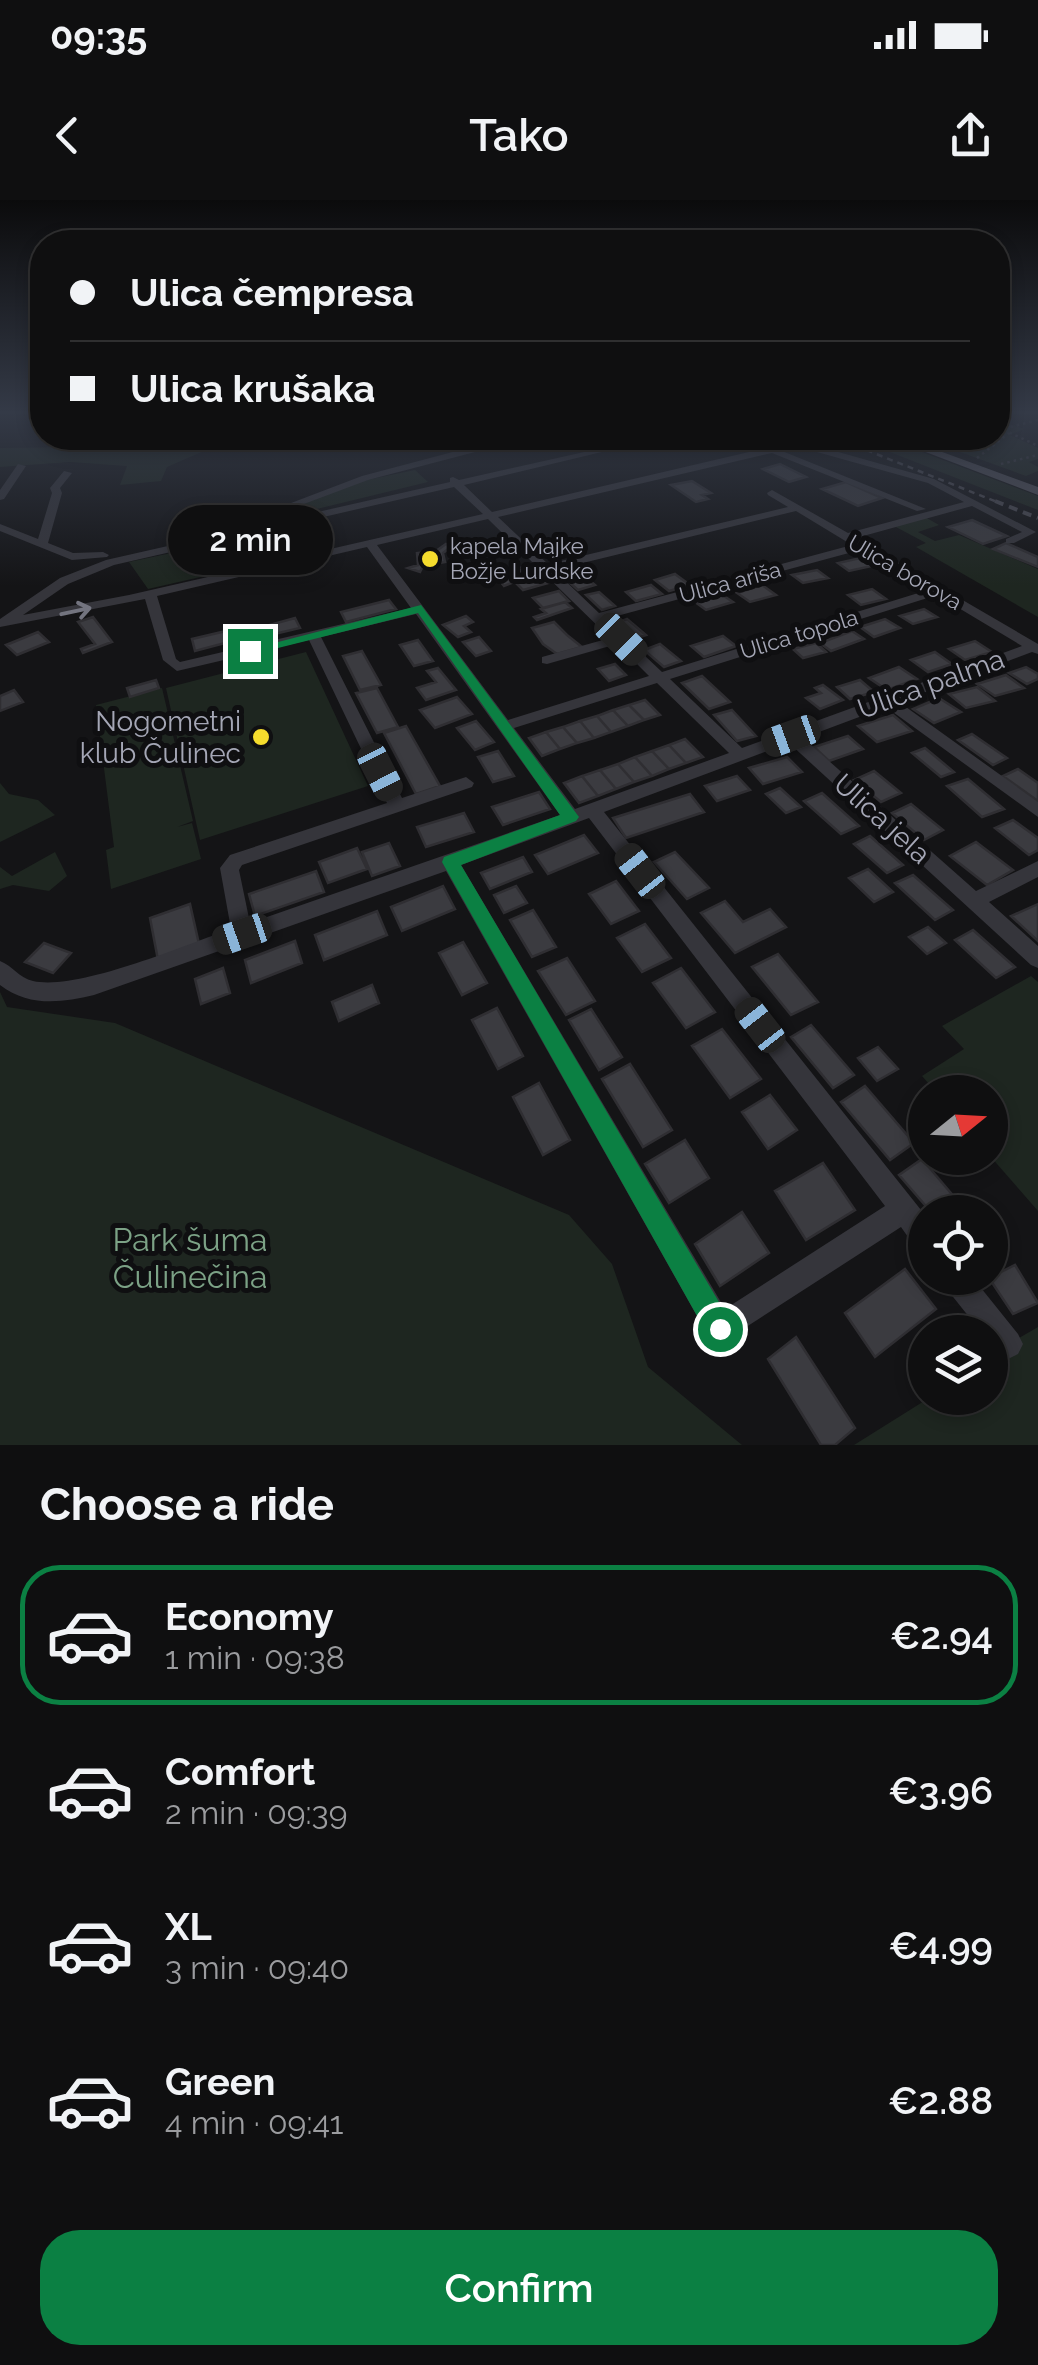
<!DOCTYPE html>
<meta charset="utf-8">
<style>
:root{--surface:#0f0f10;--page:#181819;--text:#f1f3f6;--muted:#9b9c9f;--line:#2f2f30;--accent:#0b8043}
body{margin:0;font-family:Raleway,sans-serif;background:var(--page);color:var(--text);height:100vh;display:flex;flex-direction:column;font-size:38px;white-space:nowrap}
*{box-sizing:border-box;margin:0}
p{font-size:32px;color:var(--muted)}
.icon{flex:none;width:55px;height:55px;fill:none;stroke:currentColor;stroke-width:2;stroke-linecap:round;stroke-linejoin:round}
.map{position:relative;height:1245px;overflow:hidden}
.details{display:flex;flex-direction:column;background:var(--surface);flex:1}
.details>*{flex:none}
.top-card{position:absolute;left:30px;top:30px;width:980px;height:220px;border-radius:40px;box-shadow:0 5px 15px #0003,0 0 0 2px var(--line);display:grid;align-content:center;height:220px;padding:0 40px;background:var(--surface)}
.needle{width:65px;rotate:72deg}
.buttons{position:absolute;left:908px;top:875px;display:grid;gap:20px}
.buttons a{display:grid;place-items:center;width:100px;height:100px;border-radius:50%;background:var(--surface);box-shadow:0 5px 15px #0003,0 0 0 2px var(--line);font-size:50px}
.end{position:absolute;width:45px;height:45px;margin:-22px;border:12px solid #0b8043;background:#fff;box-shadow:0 0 0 5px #fff}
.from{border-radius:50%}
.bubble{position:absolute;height:70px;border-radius:35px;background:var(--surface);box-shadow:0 5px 15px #0003,0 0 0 2px var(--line);font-size:32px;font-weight:600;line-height:70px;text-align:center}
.car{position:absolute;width:30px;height:60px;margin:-30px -15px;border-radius:12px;box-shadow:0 0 8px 2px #0007;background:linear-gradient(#222 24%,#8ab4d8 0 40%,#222 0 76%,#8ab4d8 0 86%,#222 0)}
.top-card b{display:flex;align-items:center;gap:35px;height:95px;font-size:38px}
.top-card b+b{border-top:2px solid var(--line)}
.top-card i{width:25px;height:25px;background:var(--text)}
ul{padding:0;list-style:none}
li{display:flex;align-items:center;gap:30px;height:140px;margin:0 20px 15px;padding:0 20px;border:5px solid transparent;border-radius:40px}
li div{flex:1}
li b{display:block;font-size:38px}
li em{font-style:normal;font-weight:600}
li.active{border-color:var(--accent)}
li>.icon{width:90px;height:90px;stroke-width:1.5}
h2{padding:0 40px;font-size:45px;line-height:120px}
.button{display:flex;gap:20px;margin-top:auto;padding:20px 40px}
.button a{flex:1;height:115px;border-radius:40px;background:var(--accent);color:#fff;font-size:40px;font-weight:600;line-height:115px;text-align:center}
.status{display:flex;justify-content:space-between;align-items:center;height:70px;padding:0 50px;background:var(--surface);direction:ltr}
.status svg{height:28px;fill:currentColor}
header{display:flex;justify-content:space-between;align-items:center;height:130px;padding:0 40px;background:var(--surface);font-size:45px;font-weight:600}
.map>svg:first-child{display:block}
.green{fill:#1e2620}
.building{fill:#3b3b40;stroke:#2f2e32;stroke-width:2.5}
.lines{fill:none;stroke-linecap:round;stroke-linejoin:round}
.path{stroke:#3b3b42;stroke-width:2.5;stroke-dasharray:2.5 4;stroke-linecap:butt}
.minor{fill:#35353b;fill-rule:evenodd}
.major{fill:#51515a;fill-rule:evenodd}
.rail-far1{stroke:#4a4a52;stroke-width:2.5;stroke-dasharray:6 5;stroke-linecap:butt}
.rail{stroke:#4a4a52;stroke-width:4;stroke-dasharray:9 6;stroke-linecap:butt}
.oneway{stroke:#73747f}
.route{fill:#0b8043}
.poi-dot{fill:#f5dc2d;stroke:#0f0f11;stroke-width:4}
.labels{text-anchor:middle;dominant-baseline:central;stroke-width:10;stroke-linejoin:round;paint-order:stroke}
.far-poi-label{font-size:22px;fill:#a5a7b6;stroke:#0f0f11;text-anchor:start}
.far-street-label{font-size:22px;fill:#a5a7b6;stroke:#0f0f11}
.street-label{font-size:28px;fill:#a5a7b6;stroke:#0f0f11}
.poi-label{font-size:28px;fill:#a5a7b6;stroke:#0f0f11;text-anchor:end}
.near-park-label{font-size:32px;fill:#7ca286;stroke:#0f0f11}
</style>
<div class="status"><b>09:35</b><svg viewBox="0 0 49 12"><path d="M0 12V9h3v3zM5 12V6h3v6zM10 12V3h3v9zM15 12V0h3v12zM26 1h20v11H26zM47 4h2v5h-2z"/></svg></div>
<header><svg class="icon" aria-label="back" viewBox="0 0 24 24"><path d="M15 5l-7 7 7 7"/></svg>Tako<svg class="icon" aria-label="share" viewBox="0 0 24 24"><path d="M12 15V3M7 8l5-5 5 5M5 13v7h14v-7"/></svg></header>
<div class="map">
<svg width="1038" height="1245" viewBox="0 0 1038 1245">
<rect width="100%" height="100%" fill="#141416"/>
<path class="green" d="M998,220L1024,229L1010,235L1038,248V259L1029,262L1038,267V271L1026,276L921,238H998Z
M94,238H234L167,267L161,281L120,285L127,266L70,262L0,267V248L73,247Z
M854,238H885L1038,296V310Z
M415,270L428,282L288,316L272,315L352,283Z
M925,317L939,325L918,332L935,341L959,335L1038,369V417L916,347L926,343L894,326Z
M256,335L271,348L230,355L244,367L148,389L129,362Z
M306,452L368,586L200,640L166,488Z
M162,488L193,621L177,627L192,623L201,659L111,689L106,650L114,647L96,505Z
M0,583L9,594L38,600L55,615L0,642Z
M55,652L67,676L49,691L13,685L0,689V667L12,676Z
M1031,776L1038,782V1011L990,956V892H936L922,876L964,849L942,826Z
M0,792L7,807L115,823L569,1015L612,1064L648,1167L742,1245H0Z
M1038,1127V1245H854L929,1198H990V1155Z"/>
<path class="building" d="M780,264L806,277L789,282L763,269Z
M692,281L711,293L702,295L708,299L696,302L671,285Z
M846,282L882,298L858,306L822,289Z
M972,320L1007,336L983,344L948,327Z
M1006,343L1038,357V367L993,349Z
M446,344L452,346L443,353L445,362L423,366L420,372L408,368L418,365L417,353L436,351Z
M869,356L881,364L849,371L838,363Z
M531,365L539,372L504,386L500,381L514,378L508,371Z
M817,370L828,378L803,383L792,375Z
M578,371L595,385L578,390L561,375Z
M675,374L690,385L669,391L655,380Z
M544,375L552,382L523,390L516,383Z
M651,385L662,394L636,401L626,392Z
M762,385L776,395L750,402L737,393Z
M872,389L886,399L861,405L848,395Z
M559,391L569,401L543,408L533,398Z
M599,392L615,406L602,410L586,395Z
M721,394L733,402L706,410L695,402Z
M389,400L396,409L346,422L341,412Z
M565,402L572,408L537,420L534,417L546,413L541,409Z
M924,409L937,417L913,424L900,416Z
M466,416L473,422L464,426L471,432L458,437L443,425Z
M93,417L112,442L83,453L81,449L95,444L78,422Z
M295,418L300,428L266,436L262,427Z
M627,419L646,435L632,440L614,424Z
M885,419L900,428L874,437L860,427Z
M554,422L567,435L582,447L557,454L543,444L532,428Z
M243,427L248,437L195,451L192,439Z
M852,431L864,439L831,451L820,443Z
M38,432L49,442L17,455L6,445Z
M723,436L736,446L704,457L691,446Z
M479,437L491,451L476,456L463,442Z
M418,440L433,461L414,466L400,445Z
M975,441L992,452L965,460L949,449Z
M816,443L826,452L803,458L793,449Z
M660,444L681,461L664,467L644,450Z
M362,451L381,485L360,490L343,456Z
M935,452L952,464L928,472L911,460Z
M615,464L626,475L609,481L598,469Z
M899,467L917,479L887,490L869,478Z
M1026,467L1038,474V479L1027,484L1009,473Z
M438,468L456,490L426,500L417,488L436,482L427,471Z
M1006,475L1024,488L995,496L977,484Z
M702,476L730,502L709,509L682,483Z
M156,480L159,488L130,497L127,488Z
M860,480L874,492L850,499L837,487Z
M823,485L843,500L820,509L806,498L821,493L815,488Z
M977,487L995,501L966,508L949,494Z
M377,488L398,527L377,533L356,493Z
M14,490L23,502L0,511V496Z
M457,497L472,514L435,528L420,510Z
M939,498L961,512L934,523L913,509Z
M645,500L660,515L644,520L629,505Z
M629,505L644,520L628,526L613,510Z
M613,510L628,526L611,532L597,516Z
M732,510L756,536L737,541L714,515Z
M893,515L912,531L877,542L858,526Z
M597,516L611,532L594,538L580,521Z
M476,521L494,542L475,550L457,528Z
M580,521L594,538L577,543L563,527Z
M406,526L440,586L416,594L384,533Z
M563,527L577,543L560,549L546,532Z
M546,532L560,549L542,556L529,538Z
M972,534L1007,558L993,565L958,540Z
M848,536L863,549L829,561L814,547Z
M685,539L703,557L686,563L669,545Z
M669,545L686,563L669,569L652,551Z
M925,548L954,572L941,577L912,553Z
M498,551L514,576L493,582L478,557Z
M652,551L669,569L652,576L635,557Z
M635,557L652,576L634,582L618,564Z
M787,557L802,572L763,584L749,568Z
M618,564L634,582L616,589L600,570Z
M1018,569L1038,583V601L1003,576Z
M600,570L616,589L598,596L582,576Z
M874,571L901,593L881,602L854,580Z
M582,576L598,596L579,603L564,583Z
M737,576L750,590L717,601L705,586Z
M968,579L1004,609L982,617L947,586Z
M780,588L801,607L786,613L766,594Z
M539,592L550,609L503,625L492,607Z
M822,593L859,626L841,634L804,601Z
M690,594L704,612L626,638L613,618Z
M911,604L943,630L924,640L892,613Z
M464,613L474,632L426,647L417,627Z
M1013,620L1038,638V650L1029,655L995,628Z
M584,635L598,653L548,674L535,655Z
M870,636L903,665L887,673L854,644Z
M976,642L1013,670L987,685L950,656Z
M389,643L400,666L372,676L362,652Z
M357,648L367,669L328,683L319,662Z
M675,652L709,688L687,699L654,662Z
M523,657L532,672L490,689L481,673Z
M868,669L893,692L874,702L849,678Z
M316,671L324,692L255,716L249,694Z
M913,675L953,710L935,720L895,683Z
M616,681L639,711L611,724L589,694Z
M443,686L455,709L402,731L391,707Z
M516,686L527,703L504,713L494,695Z
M725,701L743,722L770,709L786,727L735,753L701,713Z
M190,704L199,744L158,760L150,718Z
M1038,704V741L1011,716Z
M533,710L556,747L532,757L510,720Z
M377,711L387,735L324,760L315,735Z
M645,724L671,758L642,772L617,738Z
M928,727L946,743L927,754L909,737Z
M973,730L1015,767L996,778L955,740Z
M295,741L302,763L251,783L245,760Z
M463,742L487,783L462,795L439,753Z
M44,743L71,753L53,773L25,762Z
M778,754L818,802L791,815L752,767Z
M567,758L595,801L566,815L538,771Z
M223,768L230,793L201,804L195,779Z
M681,768L715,812L686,828L653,783Z
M372,785L379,803L339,821L332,802Z
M497,808L523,856L498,869L472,820Z
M591,809L622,857L599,870L569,820Z
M811,825L854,875L833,888L791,837Z
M722,829L761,879L730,898L692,846Z
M878,847L898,869L877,881L858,858Z
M630,864L672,930L643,947L602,879Z
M539,883L570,940L543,955L513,897Z
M865,886L914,943L890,960L841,902Z
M770,895L797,930L768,949L742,912Z
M685,940L709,978L669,1003L645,964Z
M922,959L967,1012H931L899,975Z
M823,963L855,1010L806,1040L775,991Z
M742,1012L769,1053L720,1086L695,1044Z
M1015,1065L1038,1103L1013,1114L989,1078Z
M905,1069L936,1109L875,1157L845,1113Z
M796,1137L855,1228L835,1245H821L768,1159Z"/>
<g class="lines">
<path class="path" d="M1038,220L1002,229L1038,246
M865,238L884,245
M977,258L1009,233
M1001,264L1038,255"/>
<path class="minor" d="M524,238H547L498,246L368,280L245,326L236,324L362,276L498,240Z
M647,238H660L464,285L492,312L809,238L812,242L810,244L934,279L1036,332L1014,343H1006V339L1022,332L972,306L856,338L1038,444V454L1032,452L899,502L1038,602V617L886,507L803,538L976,691L1038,661V677L989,702L1038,746V768L1031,765L789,543L604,612L925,1015V1050L915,1047L901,1027L720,1144L710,1139L446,671L94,795C61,803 29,807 0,785V761C13,766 19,778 33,781C78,791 185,745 231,729L220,668L230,655L387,603L309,440L177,471L163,460L145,399L0,427V419L60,378L106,360L450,282V278L453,277L459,280ZM799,247L928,283L964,302L848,333L772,290L767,293L768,295L788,307L548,364L498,317L772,253L917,311L926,309L782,251ZM454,287L483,314L129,395L23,415L68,384L114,365ZM796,311L852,345L599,413L554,370ZM488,319L610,438L542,457V463L547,464L617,444L649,476L508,520L377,345ZM367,347L411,408L180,462L176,459L157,396ZM860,350L928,390L662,472L606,419ZM937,395L1022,446L742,548L670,479ZM416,414L560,615L250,723L239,670L242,665L472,587L474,583L466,577L402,598L321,437ZM657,483L729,553L575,609L514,528ZM589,618L885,1006L725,1109L461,665Z
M18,264L26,266L4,299L0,300V290Z
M64,271L72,273L60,288L62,293L48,343L73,353L103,352L109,355L107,357L72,360L0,331V324L38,339L52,293L50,288Z
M942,1078H973L1018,1134L1023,1144L1018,1154L1008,1159C994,1153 990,1147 990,1132H981L946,1088Z"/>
<path class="major" d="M889,238H904L1038,287V295Z"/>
<path class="rail-far1" d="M836,238L1002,304"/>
<path class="rail" d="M995,301L1038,318"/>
</g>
<defs><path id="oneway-shaft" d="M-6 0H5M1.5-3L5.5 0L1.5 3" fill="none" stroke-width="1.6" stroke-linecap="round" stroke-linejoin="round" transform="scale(2.5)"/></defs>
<use class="oneway" href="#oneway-shaft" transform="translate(76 411) rotate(-12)"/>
<linearGradient id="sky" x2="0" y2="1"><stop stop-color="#0b0b0c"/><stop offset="0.55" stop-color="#343a47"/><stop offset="1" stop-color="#343a47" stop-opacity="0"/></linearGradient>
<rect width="1038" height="386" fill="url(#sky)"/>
<path class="route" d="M421,405L579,617L576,621L461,665L729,1119L733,1129L729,1139L720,1142L710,1139L442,662L444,657L560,615L418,413L250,455L243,451Z"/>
<g class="poi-dot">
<circle cx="430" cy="359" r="10"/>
<circle cx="261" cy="537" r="10"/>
</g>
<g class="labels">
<g class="far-poi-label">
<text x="450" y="346">kapela Majke<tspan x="450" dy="25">Božje Lurdske</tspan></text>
</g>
<g class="far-street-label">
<text transform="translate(905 372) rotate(30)">Ulica borova</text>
<text transform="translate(730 382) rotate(-15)">Ulica ariša</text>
<text transform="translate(799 434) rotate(-17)">Ulica topola</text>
</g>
<g class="street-label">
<text transform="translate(931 484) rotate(-20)">Ulica palma</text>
<text transform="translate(882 619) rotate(42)">Ulica jela</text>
</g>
<g class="poi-label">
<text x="241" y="521">Nogometni<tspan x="241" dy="32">klub Čulinec</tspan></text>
</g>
<g class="near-park-label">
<text x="190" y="1039">Park šuma<tspan x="190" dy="37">Čulinečina</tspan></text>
</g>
</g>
</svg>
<div class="buttons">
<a><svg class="needle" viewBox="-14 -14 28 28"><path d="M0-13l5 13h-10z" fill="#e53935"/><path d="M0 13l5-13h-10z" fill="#9b9c9f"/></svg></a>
<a><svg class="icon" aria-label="locate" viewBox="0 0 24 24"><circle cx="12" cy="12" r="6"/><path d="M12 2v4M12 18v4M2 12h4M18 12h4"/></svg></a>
<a><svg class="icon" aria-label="layers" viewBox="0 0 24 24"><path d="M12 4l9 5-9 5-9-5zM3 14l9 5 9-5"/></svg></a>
</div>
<i class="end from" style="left:720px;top:1129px"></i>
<i class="end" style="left:250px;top:451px"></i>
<div class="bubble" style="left:168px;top:305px;width:165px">2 min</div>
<i class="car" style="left:621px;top:439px;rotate:135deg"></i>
<i class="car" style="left:791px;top:536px;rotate:250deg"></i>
<i class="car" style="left:380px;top:572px;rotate:153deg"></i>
<i class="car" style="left:640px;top:671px;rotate:322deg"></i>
<i class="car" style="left:242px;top:734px;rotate:251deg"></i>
<i class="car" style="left:760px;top:825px;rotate:322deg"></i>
<div class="top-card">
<b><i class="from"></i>Ulica čempresa</b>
<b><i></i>Ulica krušaka</b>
</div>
</div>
<section class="details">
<h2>Choose a ride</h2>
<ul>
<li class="active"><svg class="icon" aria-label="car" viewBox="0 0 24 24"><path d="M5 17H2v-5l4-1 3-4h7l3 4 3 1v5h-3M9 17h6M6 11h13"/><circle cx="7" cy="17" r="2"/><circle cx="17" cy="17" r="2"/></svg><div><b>Economy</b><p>1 min · 09:38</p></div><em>€2.94</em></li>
<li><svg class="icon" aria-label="car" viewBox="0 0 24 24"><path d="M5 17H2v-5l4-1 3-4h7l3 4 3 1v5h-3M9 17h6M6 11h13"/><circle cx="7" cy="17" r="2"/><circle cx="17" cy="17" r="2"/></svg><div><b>Comfort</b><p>2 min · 09:39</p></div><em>€3.96</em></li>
<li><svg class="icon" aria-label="car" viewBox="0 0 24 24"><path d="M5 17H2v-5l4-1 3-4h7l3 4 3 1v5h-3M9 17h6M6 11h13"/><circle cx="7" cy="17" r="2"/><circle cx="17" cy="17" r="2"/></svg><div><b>XL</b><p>3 min · 09:40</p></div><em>€4.99</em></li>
<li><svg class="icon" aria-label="car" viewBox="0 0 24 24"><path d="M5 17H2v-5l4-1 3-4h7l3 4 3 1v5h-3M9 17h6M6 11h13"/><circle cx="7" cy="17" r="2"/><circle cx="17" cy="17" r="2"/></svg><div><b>Green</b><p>4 min · 09:41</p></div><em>€2.88</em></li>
</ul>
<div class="button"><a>Confirm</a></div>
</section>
